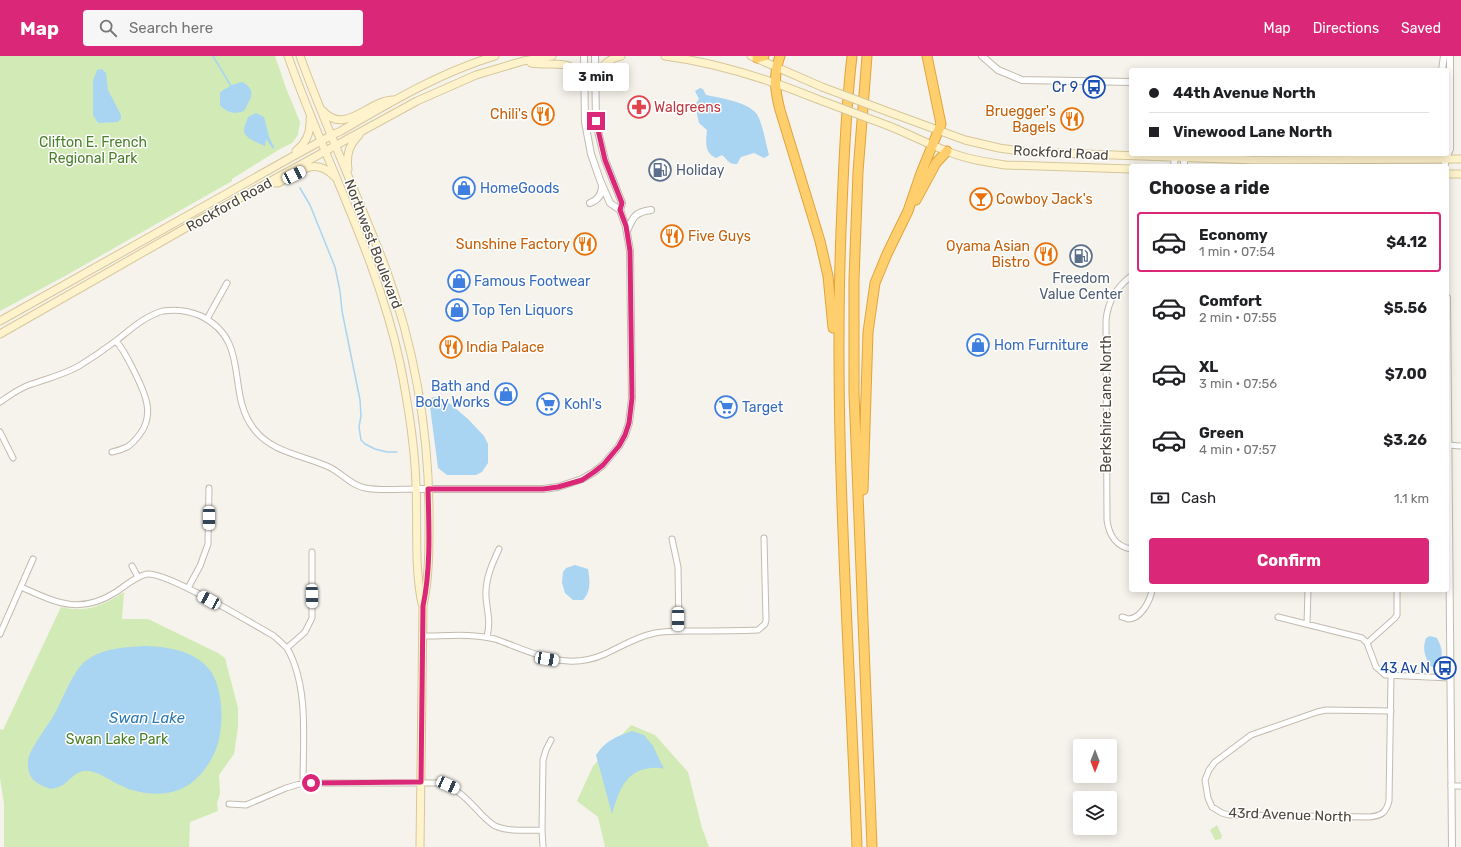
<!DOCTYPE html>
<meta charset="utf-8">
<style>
:root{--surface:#fff;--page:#f6f6f6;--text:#202124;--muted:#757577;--line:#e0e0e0;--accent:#db2777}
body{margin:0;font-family:Rubik,sans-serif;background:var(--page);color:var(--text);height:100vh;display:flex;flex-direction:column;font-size:15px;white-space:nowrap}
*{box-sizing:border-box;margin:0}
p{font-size:13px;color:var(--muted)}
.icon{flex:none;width:22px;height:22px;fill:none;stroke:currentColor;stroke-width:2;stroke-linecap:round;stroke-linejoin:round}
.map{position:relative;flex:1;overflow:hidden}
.details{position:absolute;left:1129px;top:108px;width:320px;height:428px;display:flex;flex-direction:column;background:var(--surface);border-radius:4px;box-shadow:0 2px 10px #0003}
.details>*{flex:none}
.guide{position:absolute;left:1129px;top:12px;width:320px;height:88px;border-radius:4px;box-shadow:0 2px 10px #0003;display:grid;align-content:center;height:88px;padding:0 20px;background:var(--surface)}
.needle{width:26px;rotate:180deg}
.buttons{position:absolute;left:1073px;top:683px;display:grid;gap:8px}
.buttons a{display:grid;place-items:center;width:44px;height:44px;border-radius:4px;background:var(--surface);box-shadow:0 2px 10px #0003;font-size:20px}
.end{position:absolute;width:18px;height:18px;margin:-9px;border:5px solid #db2777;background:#fff;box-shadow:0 0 0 2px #fff}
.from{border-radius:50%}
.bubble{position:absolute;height:28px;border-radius:4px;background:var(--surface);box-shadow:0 2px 10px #0003;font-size:13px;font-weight:700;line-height:28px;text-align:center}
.car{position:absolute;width:12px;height:24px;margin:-12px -6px;border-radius:5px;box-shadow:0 0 3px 1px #0007;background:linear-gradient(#fff 24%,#345 0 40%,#fff 0 76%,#345 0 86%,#fff 0)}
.guide b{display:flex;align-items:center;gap:14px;height:38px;font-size:15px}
.guide b+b{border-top:1px solid var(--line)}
.guide i{width:10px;height:10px;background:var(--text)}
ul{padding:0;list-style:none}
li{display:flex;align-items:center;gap:12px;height:60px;margin:0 8px 6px;padding:0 12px;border:2px solid transparent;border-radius:4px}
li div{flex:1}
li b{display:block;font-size:15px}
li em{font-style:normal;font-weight:700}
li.selected{border-color:var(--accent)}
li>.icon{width:36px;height:36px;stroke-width:1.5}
h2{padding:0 20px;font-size:18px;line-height:48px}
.pay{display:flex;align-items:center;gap:10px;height:44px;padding:0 20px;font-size:15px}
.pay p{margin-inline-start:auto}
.action{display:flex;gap:8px;margin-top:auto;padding:8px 20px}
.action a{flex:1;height:46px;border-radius:4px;background:var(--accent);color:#fff;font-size:16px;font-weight:700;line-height:46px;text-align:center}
header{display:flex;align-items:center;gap:24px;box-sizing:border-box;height:56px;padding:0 20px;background:var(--accent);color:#fff}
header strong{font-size:19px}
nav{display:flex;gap:22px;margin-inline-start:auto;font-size:14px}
.search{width:280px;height:36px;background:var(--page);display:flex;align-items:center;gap:10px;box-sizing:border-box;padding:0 14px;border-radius:4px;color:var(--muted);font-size:15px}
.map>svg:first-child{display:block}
.green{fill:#d2eab5}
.water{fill:#a9d4f2}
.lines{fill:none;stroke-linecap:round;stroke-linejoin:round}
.stream{stroke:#a9d4f2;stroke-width:1.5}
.minor-casing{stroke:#c2bbae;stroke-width:7}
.tertiary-casing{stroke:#c2bbae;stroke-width:8}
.secondary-casing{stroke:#d6c79b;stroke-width:9}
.motorway-casing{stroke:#e0a43c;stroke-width:11}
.minor{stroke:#fff;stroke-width:5}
.tertiary{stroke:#fff;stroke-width:6}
.secondary{stroke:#fff3cd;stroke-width:7}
.motorway{stroke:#ffcf6e;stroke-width:9}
.secondary-bridge-casing{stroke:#d6c79b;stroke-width:9;stroke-linecap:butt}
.secondary-bridge{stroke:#fff3cd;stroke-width:7}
.route{stroke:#db2777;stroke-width:5}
.labels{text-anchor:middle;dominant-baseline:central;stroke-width:3;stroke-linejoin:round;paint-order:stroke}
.transit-label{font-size:14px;fill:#164399;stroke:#fff;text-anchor:end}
.health-label{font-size:14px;fill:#be3a42;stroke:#fff;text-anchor:start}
.food-label{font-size:14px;fill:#c56008;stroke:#fff;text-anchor:end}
.park-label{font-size:14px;fill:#4a7f2a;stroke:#fff}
.street-label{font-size:14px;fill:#4b4439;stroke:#fff}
.service-label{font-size:14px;fill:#4e5e75;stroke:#fff;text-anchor:start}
.shop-label{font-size:14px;fill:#366cbe;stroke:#fff;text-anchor:start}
.water-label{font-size:15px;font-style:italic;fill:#2e7ab2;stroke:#fff}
</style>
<header>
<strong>Map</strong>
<div class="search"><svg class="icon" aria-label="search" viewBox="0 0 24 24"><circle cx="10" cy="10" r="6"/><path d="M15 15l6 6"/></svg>Search here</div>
<nav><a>Map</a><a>Directions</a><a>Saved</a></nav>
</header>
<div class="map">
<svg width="1461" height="791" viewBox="0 0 1461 791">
<rect width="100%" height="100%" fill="#f6f3ec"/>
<path class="green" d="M0,0H275L286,32L300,66L298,79L292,87L280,93L232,123V125L65,220L0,255Z
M124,536L122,563H148L218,597L225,602L238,652V671L234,698L219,719L220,738L217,747L218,755L190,766L189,791H4V748L0,722V673L3,674L61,551C87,557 102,550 124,536Z
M631,669L655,679L688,716L702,772L709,791H605L598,761L577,745L593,710Z
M1217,769L1222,780L1221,783L1215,784L1210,774Z"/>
<path class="water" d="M102,13L106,17L108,34L121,59V63L118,66L98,67L93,59V25L97,14Z
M242,26C258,34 250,43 244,55C234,59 226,56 220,49V36L232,29Z
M700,32L703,33L706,39C720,42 747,46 756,57C762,64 766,89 769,99L764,102L754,97L741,101L737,108C729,109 727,103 722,99L716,102C704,97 706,85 707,74L699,67L695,49L699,43L695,35Z
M256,57L264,61L269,81L274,91L273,93L266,83L265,90C259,88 243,81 244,74C244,70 247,65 248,61Z
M434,341L449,347L468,363L484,380L488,388V407L482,416L476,419H447L438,412L429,343Z
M575,509L588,513C590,524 591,536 583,544H573L565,537L562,527L563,516L566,512Z
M1430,580L1437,582C1443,594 1444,600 1436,612L1430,610C1425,600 1422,593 1426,582Z
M145,590C168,591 193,594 209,613C223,630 224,666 218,687C213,705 199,725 181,733C164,741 138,738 122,730C110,725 96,713 83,715C74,717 69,725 63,729C59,731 55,732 51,733C39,729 28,724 28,709C28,706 28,703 29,700C35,686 46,672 54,659C62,645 74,612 87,604C103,592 126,591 145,590Z
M632,675L644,679L653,690L664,713C657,711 652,712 645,713C623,718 618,739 612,758L596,699C605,685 617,680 632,675Z"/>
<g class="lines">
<path class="stream" d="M213,0L231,30
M300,132L310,149L335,211L340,235L342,255L360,344L361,360L359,371L361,384L365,388L375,393L387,396H397"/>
<g class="minor-casing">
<path id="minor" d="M1131,220C1116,232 1108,245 1106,264L1107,464C1109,479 1115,490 1131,493
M207,263L227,227
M0,346C9,340 18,333 29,329C46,323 63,319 79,310C92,302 105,293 117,284C131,273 145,260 163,255C176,253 190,255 201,260C252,285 225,336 254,373C272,397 303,399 329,411C342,417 350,429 365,432C381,435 400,433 417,433
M0,376L13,402
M1447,389L1461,390
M112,396C117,395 123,393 127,391C132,388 137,382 140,378C155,358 145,337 135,317C129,305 124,294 116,285
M672,483L678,511L679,575
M132,510L138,521
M21,531C57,547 80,559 116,536C125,530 136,520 147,518C167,516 246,564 267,576L274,580L287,592
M188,532L200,510L208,488L209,432
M1122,561C1123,561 1128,563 1128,563C1141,563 1150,545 1152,534
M1278,561L1362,582L1367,587L1376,611L1385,619L1450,622
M1307,568L1308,534
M0,578L33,503
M422,580C446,580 471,577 495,583C532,596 565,616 605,598C622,590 636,581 655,577C666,575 677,575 688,575C712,575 735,575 758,574L765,568L766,564L764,482
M487,581C491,564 487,556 486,541C485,523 492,508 499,493
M1367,587L1395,562L1397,559V534
M1391,655L1326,654L1317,656L1251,679L1215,706L1209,714L1205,724L1208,742L1212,751L1222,757L1229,759L1369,761C1381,760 1386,757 1389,745L1391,620
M303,727C303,684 309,630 287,592L305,576L312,562V496
M1451,730H1461
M229,748L246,749L286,732L303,727H439C459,733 467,743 481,758C485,762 490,767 495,770C509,776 527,774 542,774
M543,791L542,774L543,704L546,694L551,684"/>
</g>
<g class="tertiary-casing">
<path id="tertiary" d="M584,0L585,66L591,98L600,124L610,147L620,154
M982,0L998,14L1022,24L1131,26
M1442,14L1444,0
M1174,110L1175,98
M1184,110V98
M1445,110V104L1450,93V0
M590,147C598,144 602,139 602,130
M627,175C633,161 635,156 651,154
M1447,242L1452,791
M417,433H543L558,431L582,423L594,416L603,409L619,390L625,379L629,367L632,342L630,195L626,171L620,154L622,147L605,104L596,67L595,0"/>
</g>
<g class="secondary-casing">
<path id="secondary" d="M288,0C324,103 377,200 400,307C408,347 415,389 416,430C418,469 414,510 422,548
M300,0C326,72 359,142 386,213C413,288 428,371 429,451C429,484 430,518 423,550L420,791
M665,0C719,7 768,23 817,43
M751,0L822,31
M531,7C555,11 574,0 584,28
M595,32C600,15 601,5 621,0
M323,55C345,80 369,44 393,44
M894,58L965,84L999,92L1028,96L1255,104L1461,103
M889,70C909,78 928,88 947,95C965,103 986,106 1005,109L1131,113
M296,95C306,87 311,77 310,63
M348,113C346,99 349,89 359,79
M1447,118H1461
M275,127H278C300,115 315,100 335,121
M0,265L290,102L332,79L341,75C391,46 439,17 495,0
M0,278L196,166L417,45L476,19L523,5L552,0"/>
</g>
<g class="motorway-casing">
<path id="motorway" d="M780,0C773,19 775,35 780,54L820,185L828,220L833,272
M852,0C846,50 844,100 842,151C832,364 849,578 857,791
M867,0L858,116L854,224V337L872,791
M757,2L764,0
M916,144L936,107L947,95
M863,434L868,276L875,227L887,198L908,155L921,117L941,68L927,0"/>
</g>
<use href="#minor" class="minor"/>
<use href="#tertiary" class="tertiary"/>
<use href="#secondary" class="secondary"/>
<use href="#motorway" class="motorway"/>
<g class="secondary-bridge-casing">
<path id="secondary-bridge" d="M822,31L894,58
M817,43L889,70"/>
</g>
<use href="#secondary-bridge" class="secondary-bridge"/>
</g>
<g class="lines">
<path class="route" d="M311,727L421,726L423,550C431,512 429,472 428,433H543L558,431L582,424L594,416L603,409L619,390L625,379L629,367L632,342L630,195L626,170L620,154L622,147L605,104L596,65"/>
</g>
<defs>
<g id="bus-ring" transform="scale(1.15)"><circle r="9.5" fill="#fff" stroke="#1a4fb4" stroke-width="1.5"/><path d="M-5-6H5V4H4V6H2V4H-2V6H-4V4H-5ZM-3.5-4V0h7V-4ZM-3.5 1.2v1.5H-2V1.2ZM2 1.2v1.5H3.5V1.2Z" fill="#1a4fb4"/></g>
<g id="pharmacy-ring" transform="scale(1.15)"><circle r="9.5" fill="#fff" stroke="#e0444e" stroke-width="1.5"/><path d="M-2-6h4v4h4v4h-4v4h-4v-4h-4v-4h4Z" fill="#e0444e"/></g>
<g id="restaurant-ring" transform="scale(1.15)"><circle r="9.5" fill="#fff" stroke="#e8710a" stroke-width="1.5"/><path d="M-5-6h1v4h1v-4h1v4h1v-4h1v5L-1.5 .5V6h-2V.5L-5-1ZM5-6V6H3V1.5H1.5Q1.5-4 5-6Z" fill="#e8710a"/></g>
<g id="fuel-ring" transform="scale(1.15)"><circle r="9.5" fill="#fff" stroke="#5c6f8a" stroke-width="1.5"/><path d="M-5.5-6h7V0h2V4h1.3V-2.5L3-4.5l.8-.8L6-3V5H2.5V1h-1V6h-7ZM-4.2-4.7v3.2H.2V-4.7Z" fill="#5c6f8a"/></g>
<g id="shop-ring" transform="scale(1.15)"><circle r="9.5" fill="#fff" stroke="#3f7fe0" stroke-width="1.5"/><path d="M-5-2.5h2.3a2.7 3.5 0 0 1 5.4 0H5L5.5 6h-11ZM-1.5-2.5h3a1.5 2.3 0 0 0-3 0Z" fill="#3f7fe0"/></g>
<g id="bar-ring" transform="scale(1.15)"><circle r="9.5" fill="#fff" stroke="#e8710a" stroke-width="1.5"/><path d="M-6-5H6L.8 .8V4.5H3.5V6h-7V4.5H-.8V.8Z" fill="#e8710a"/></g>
<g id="supermarket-ring" transform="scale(1.15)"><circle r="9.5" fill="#fff" stroke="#3f7fe0" stroke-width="1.5"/><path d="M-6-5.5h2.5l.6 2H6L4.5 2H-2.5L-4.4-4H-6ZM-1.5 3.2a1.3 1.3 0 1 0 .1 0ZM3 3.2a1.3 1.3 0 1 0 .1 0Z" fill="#3f7fe0"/></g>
</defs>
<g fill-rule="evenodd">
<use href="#bus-ring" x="1094" y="31"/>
<use href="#pharmacy-ring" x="639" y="51"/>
<use href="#restaurant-ring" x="543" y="58"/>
<use href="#restaurant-ring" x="1072" y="63"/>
<use href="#fuel-ring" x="660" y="114"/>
<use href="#shop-ring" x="464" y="132"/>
<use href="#bar-ring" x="981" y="143"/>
<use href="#restaurant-ring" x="672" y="180"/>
<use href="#restaurant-ring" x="585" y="188"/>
<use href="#restaurant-ring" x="1046" y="198"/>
<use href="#fuel-ring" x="1081" y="200"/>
<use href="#shop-ring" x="459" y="225"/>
<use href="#shop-ring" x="457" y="254"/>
<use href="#shop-ring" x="978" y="289"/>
<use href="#restaurant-ring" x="451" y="291"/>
<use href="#shop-ring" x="506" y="338"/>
<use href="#supermarket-ring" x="548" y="348"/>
<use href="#supermarket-ring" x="726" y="351"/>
<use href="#bus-ring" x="1445" y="612"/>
</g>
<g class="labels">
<g class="transit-label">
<text x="1078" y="31">Cr 9</text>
<text x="1430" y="612">43 Av N</text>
</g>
<g class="health-label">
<text x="654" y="51">Walgreens</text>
</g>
<g class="food-label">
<text x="1056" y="55">Bruegger's<tspan x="1056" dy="16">Bagels</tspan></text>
<text x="528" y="58">Chili's</text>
<text x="996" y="143" text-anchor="start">Cowboy Jack's</text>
<text x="688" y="180" text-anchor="start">Five Guys</text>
<text x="570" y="188">Sunshine Factory</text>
<text x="1030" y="190">Oyama Asian<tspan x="1030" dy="16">Bistro</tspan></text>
<text x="466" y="291" text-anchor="start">India Palace</text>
</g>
<g class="park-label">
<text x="93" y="86">Clifton E. French<tspan x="93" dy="16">Regional Park</tspan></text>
<text x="117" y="683">Swan Lake Park</text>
</g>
<g class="street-label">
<text transform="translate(1061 97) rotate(3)">Rockford Road</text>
<text transform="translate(229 149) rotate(-29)">Rockford Road</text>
<text transform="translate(373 188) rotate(69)">Northwest Boulevard</text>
<text transform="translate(1106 348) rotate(-90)">Berkshire Lane North</text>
<text transform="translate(1290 759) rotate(2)">43rd Avenue North</text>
</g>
<g class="service-label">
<text x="676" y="114">Holiday</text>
<text x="1081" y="222" text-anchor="middle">Freedom<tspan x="1081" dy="16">Value Center</tspan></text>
</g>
<g class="shop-label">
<text x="480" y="132">HomeGoods</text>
<text x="474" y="225">Famous Footwear</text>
<text x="472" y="254">Top Ten Liquors</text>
<text x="994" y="289">Hom Furniture</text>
<text x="490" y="330" text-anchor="end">Bath and<tspan x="490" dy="16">Body Works</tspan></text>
<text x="564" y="348">Kohl's</text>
<text x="742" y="351">Target</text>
</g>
<g class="water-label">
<text x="147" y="662">Swan Lake</text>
</g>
</g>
</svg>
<div class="buttons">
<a><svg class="needle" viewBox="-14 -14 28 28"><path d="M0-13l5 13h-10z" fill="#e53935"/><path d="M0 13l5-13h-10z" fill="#757577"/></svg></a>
<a><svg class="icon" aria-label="layers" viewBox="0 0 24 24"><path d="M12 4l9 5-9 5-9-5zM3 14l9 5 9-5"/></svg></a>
</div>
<i class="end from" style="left:311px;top:727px"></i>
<i class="end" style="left:596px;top:65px"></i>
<div class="bubble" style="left:563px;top:7px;width:66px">3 min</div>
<i class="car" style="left:294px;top:119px;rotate:64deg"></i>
<i class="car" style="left:209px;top:462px;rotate:180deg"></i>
<i class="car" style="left:312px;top:540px;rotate:179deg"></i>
<i class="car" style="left:209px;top:544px;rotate:299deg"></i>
<i class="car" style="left:678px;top:563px;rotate:180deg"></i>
<i class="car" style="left:547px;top:603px;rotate:100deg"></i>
<i class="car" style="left:448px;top:729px;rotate:114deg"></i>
<div class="guide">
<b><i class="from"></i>44th Avenue North</b>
<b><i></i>Vinewood Lane North</b>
</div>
<section class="details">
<h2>Choose a ride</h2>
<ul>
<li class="selected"><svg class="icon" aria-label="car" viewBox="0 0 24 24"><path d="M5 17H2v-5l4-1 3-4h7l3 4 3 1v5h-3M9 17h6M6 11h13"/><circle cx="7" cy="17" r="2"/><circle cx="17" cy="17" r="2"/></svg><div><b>Economy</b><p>1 min · 07:54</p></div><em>$4.12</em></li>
<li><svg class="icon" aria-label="car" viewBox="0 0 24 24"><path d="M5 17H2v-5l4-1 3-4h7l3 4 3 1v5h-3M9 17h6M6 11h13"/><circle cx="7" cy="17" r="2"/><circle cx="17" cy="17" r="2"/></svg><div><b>Comfort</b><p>2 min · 07:55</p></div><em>$5.56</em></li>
<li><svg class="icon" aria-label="car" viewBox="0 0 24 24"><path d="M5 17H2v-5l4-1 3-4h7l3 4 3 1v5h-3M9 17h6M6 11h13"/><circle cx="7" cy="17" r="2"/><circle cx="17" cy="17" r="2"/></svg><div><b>XL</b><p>3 min · 07:56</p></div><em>$7.00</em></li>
<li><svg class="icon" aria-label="car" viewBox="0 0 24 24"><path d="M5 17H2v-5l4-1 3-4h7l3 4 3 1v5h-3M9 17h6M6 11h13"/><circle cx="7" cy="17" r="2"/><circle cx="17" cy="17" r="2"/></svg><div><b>Green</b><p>4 min · 07:57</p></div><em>$3.26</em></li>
</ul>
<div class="pay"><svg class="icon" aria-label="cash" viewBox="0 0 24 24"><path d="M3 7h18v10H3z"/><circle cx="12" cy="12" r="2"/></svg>Cash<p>1.1 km</p></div>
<div class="action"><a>Confirm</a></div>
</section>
</div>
